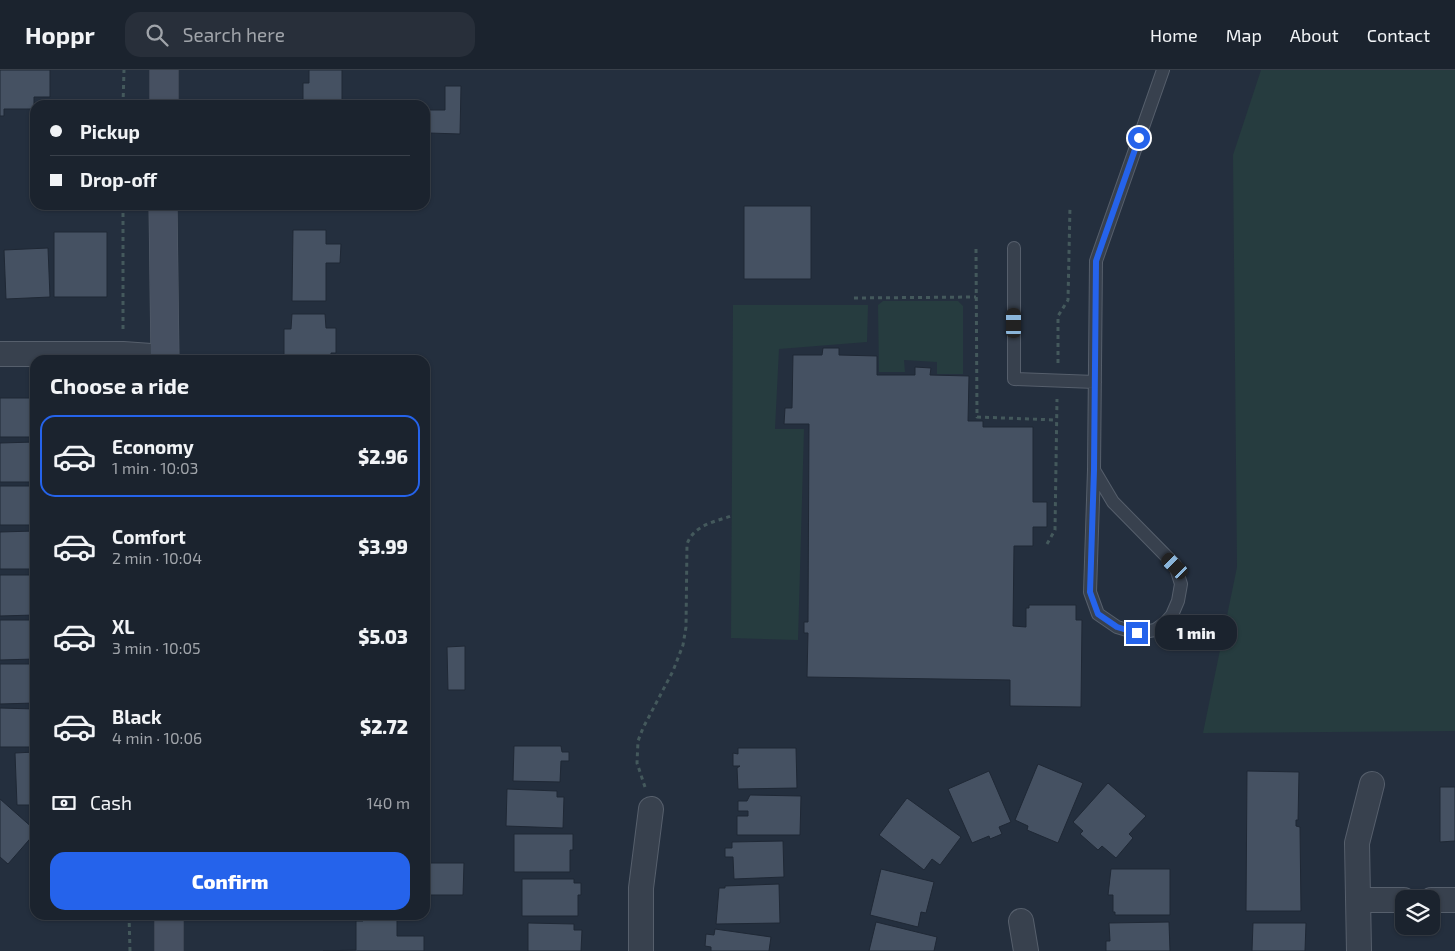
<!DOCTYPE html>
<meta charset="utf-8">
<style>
:root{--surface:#1b232e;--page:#282f3a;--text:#f1f3f6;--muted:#a0a4aa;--line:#39404a;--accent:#2563eb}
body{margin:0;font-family:"Exo 2",sans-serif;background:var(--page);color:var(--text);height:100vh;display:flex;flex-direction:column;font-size:19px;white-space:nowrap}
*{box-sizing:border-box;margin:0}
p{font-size:16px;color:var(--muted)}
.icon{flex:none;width:28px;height:28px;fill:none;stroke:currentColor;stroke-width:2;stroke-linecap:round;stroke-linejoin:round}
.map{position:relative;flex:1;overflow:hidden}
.panel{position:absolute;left:30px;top:285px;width:400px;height:565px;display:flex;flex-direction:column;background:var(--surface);border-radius:15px;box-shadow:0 1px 4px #0004,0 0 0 1px var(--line)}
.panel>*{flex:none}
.guide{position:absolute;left:30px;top:30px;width:400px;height:110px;border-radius:15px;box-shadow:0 1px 4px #0004,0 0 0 1px var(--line);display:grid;align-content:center;height:110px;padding:0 20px;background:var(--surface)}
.buttons{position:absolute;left:1395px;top:820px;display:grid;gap:10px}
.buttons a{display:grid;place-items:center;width:45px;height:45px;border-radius:10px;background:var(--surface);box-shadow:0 1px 4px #0004,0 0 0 1px var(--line);font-size:25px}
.end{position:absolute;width:22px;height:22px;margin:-11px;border:6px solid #2563eb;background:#fff;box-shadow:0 0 0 2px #fff}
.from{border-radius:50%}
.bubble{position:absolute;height:35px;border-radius:15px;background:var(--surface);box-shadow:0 1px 4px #0004,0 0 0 1px var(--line);font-size:16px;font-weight:800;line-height:35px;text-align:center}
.car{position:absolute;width:15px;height:30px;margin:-15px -8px;border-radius:6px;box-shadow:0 0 4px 1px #0007;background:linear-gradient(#222 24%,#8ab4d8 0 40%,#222 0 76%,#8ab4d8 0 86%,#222 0)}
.guide b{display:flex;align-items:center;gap:18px;height:48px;font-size:19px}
.guide b+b{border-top:1px solid var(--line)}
.guide i{width:12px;height:12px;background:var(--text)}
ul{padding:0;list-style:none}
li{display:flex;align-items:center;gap:15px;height:82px;margin:0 10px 8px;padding:0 10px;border:2px solid transparent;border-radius:15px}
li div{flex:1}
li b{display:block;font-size:19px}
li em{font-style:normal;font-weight:800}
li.current{border-color:var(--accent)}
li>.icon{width:45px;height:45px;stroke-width:1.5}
h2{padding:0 20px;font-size:22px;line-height:60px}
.pay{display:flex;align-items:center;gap:12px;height:55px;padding:0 20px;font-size:19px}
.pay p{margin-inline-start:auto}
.action{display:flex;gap:10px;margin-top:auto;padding:10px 20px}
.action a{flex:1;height:58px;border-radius:15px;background:var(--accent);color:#fff;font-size:20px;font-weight:800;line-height:58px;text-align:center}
header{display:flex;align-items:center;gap:30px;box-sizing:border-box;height:70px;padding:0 25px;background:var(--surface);border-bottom:1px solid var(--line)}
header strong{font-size:24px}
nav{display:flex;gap:28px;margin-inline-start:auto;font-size:18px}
.search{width:350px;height:45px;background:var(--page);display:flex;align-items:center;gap:12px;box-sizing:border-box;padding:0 18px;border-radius:15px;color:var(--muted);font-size:19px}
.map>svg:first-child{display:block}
.green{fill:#263c3f}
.building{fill:#455162;stroke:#1f2835}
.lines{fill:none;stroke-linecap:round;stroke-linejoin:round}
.lane-casing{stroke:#565f6c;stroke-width:14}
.street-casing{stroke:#565f6c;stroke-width:26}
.secondary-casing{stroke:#565f6c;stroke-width:29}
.path{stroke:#44595c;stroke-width:3;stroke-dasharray:4 4;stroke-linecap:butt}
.lane{stroke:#38414e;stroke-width:12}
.street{stroke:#38414e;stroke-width:24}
.secondary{stroke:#465061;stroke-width:28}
.route{stroke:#2563eb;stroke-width:6}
</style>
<header>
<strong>Hoppr</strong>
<div class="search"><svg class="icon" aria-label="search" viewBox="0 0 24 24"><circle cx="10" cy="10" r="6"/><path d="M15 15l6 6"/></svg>Search here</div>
<nav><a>Home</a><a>Map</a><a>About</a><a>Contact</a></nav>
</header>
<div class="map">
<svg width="1455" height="881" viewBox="0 0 1455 881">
<rect width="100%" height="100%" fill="#242f3e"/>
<path class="green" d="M1261,0H1455V661L1203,663L1237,497L1233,85Z
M883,231H958L963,236V304H937V292L904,290L905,302H879L878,235Z
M733,235H868L867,272L779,279L775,359H804L798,570L731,568Z"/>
<path class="building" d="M0,0H50V27H34V39H4V46H0Z
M309,0H342V35L303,34V13H309Z
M445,16H461L460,64L429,63V40H445Z
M744,136H811V209H744Z
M293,160H326V174H341L340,193H326V231H292Z
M54,162H107V227H54Z
M48,178L50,227L6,229L4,180Z
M292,244H325L326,258H336V283H331V287L326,288V290H291V289L284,288V259H291Z
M823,278H839V285L877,286V305H915V297L931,298L930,305L969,306L968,351H983V357H1033V432H1047V457H1033V476H1014L1013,556L1026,557V538H1029V535H1076V550H1082L1081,637L1010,636V610L807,607L808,563H804V552H808L809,354H784L785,338H792L793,285H822Z
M0,328H35V367H0Z
M35,372V412H0V373Z
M0,416H35V455H0Z
M35,461V499H0V462Z
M0,505H35V545L0,546Z
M0,550H35V589L0,590Z
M465,576V620H448L447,577Z
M0,594H35V633L0,634Z
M0,638L35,639V677H0Z
M514,676H561L562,682H569V691H561L560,712L513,711Z
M738,678H796L797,718L738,719L737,698L740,696H733V683L738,684Z
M35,682V735H17L15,683Z
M1038,694L1083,713L1058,773L1027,760L1028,756L1015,750Z
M989,701L1011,752L999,757L1002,764L990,769L989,766L972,773L948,719Z
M1247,701L1299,702L1298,750H1296V756L1300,757L1301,841H1246Z
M1108,713L1146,746L1129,764L1133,768L1116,788L1102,776L1098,780L1080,764L1083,761L1073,752Z
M1440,717H1455V771L1440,772Z
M507,719L557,721V727H564L563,758L506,756Z
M750,725L801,726L800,765H737V746H748V741H738V731H747Z
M907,728L961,767L940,795L932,789L924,800L879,765Z
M0,729L35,760V763L8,794L0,787Z
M514,764H573V780H570V802H514Z
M783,771L784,807L734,809L733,787H725V778H732V772Z
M428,793H464L463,825H427Z
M881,799L934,812L926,843L921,842L918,857L870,845Z
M1111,799H1170V845H1115V842H1113V825H1108Z
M522,809H574V813H581V825H578V846H522Z
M779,814L780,853L716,854L719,818H725V816Z
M363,845H397V866H424V881H323L356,880V851H363Z
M876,852L937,867L934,881H869Z
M1169,852L1170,881H1106V871H1110L1109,853Z
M528,853L574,854V860H582L581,881H528Z
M1253,853H1306L1305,881H1252Z
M715,859L771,867L769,881H711V877L705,876L706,864L714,865Z"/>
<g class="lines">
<g class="lane-casing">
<path id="lane" d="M1014,178V309L1095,312
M1094,400L1113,432L1175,495L1181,514L1178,531L1172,545L1165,553L1155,560L1137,563L1117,557L1098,544L1090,522L1094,400L1096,191L1163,0"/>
</g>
<g class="street-casing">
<path id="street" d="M0,284H123L165,287
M1358,830H1404
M1431,830H1455
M1021,851L1026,881
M641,881V818L651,739
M1359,881L1357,773L1372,714"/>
</g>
<g class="secondary-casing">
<path id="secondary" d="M164,35V0
M163,135L165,290
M169,845V881"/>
</g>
<path class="path" d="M123,35L124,0
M976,179L977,347L1056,350
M854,228L976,227
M123,259V135
M1058,293V246L1068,230L1070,136
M1047,474L1055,460L1057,329
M645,717L637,693L638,671L643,658L673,601L683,575L686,557L687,474C694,455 714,452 731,446
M129,845L130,881"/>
<use href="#lane" class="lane"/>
<use href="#street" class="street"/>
<use href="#secondary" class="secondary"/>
</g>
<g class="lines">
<path class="route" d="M1137,563L1117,557L1098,544L1090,522L1094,400L1096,191L1139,68"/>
</g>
</svg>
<div class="buttons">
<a><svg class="icon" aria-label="layers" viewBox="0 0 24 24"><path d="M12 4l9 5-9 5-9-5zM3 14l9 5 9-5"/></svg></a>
</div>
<i class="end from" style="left:1139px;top:68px"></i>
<i class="end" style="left:1137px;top:563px"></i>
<div class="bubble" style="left:1155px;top:545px;width:82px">1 min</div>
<i class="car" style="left:1014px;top:253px;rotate:0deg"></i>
<i class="car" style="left:1175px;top:496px;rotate:315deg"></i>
<div class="guide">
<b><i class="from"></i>Pickup</b>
<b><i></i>Drop-off</b>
</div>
<section class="panel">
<h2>Choose a ride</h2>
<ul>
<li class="current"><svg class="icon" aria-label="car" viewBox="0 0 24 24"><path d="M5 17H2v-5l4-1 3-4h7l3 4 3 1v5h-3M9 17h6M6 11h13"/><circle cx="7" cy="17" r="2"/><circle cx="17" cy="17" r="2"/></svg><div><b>Economy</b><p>1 min · 10:03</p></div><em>$2.96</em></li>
<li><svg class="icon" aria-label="car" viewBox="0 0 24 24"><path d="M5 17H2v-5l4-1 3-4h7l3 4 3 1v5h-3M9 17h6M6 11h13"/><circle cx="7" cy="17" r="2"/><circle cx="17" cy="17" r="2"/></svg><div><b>Comfort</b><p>2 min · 10:04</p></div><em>$3.99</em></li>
<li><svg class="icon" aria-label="car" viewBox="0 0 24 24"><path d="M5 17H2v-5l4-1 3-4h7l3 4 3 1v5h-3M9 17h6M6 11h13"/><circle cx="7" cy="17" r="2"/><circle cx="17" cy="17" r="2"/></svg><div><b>XL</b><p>3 min · 10:05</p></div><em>$5.03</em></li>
<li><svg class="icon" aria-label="car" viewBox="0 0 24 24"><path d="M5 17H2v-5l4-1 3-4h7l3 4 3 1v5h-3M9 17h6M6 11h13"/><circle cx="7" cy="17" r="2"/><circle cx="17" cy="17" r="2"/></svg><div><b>Black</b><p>4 min · 10:06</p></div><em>$2.72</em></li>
</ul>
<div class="pay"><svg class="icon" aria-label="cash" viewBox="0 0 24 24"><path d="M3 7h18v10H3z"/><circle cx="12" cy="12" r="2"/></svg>Cash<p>140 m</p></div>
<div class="action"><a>Confirm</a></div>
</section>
</div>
